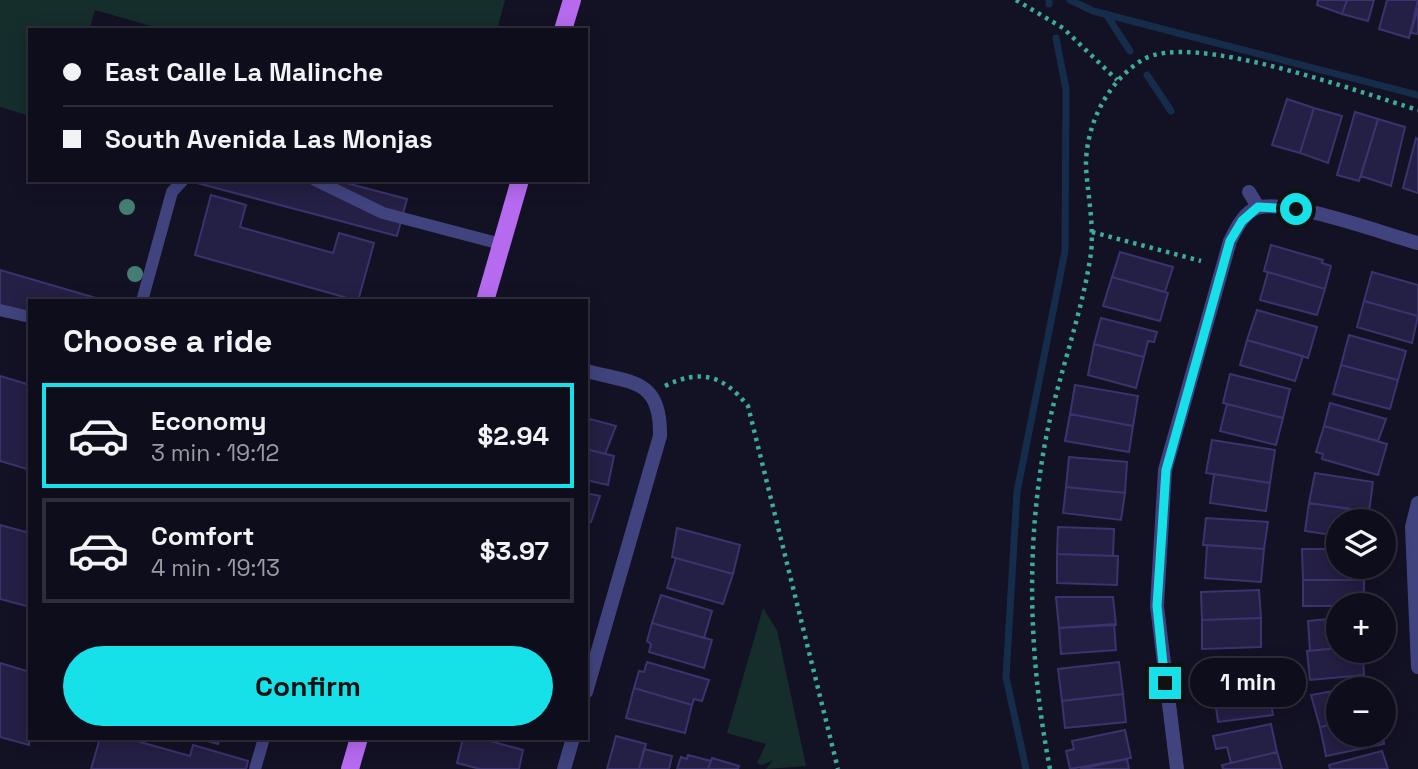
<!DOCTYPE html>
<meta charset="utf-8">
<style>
:root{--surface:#0e0d1b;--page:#171624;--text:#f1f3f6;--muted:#9b9ca3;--line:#2e2d3a;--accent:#17e1e8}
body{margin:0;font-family:"Space Grotesk",sans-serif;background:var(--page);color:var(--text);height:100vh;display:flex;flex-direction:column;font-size:26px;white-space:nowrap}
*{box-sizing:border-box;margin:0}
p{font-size:23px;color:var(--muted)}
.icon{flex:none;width:38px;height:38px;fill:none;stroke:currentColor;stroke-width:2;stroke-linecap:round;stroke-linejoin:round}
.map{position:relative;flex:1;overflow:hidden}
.side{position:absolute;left:28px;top:299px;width:560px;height:441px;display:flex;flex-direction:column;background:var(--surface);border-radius:0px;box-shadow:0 4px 18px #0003,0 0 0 2px var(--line)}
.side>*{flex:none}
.guide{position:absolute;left:28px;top:28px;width:560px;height:154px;border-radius:0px;box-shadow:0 4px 18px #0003,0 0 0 2px var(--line);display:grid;align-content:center;height:154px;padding:0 35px;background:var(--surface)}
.buttons{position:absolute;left:1326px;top:509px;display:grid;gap:14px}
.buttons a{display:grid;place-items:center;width:70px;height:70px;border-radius:50%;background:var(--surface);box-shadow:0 4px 18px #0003,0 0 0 2px var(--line);font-size:35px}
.end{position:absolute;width:32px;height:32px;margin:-16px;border:9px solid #17e1e8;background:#111;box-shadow:0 0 0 4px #111}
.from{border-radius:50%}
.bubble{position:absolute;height:49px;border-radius:24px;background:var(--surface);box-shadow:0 4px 18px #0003,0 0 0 2px var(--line);font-size:23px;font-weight:800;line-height:49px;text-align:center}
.guide b{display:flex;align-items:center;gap:24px;height:66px;font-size:26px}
.guide b+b{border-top:2px solid var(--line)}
.guide i{width:18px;height:18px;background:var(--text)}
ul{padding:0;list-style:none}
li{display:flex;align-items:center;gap:21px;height:105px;margin:0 14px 10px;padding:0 21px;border:4px solid var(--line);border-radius:0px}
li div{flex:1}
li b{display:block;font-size:26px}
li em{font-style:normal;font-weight:800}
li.selected{border-color:var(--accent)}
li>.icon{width:63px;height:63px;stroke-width:1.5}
h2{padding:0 35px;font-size:32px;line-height:84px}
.cta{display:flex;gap:14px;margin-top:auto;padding:14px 35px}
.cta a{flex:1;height:80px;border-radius:42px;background:var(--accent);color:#111;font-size:28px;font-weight:800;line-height:80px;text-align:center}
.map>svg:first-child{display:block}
.green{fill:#152e2b}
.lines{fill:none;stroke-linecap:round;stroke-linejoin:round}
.stream{stroke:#152d4a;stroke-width:7}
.building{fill:#241f44;stroke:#3b336d;stroke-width:2}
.path{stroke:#3bac9e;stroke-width:4.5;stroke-dasharray:3.5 5;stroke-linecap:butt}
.lane{stroke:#41437f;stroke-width:12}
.street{stroke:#41437f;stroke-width:14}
.primary{stroke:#b56af0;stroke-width:18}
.tree{fill:#437d73}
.route{stroke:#17e1e8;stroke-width:9}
</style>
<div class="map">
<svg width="1418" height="769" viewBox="0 0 1418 769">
<rect width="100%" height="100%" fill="#131124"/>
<path class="green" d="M0,0H505L497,30H165L95,10L89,30H30V116L0,107Z
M763,608L777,630L806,766L766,769L773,760L762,765L757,763L766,744L727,733Z"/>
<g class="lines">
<path class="stream" d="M1049,0V4
M1070,0L1093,11L1418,95
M1106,14L1130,51
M1147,75L1171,111
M1026,769L1006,677L1017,492L1065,251L1066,89L1056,38"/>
</g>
<path class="building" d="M1318,0H1347L1342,14L1317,5Z
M1347,0H1374L1368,21L1342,14Z
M1387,0H1418L1409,38L1379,29Z
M1418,8V34L1411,33Z
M1287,99L1314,108L1300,153L1272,145Z
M1314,108L1342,116L1328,163L1300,153Z
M1355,112L1378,119L1359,181L1337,175Z
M1378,119L1405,127L1391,186L1361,176Z
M1416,138L1418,139V193L1403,188Z
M198,180H335L407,199L397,236L197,183Z
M211,195L246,205L240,227L333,253L339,233L374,243L358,301L195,255Z
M1271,245L1323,260L1322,263L1331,266L1325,289L1264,271Z
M1120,252L1173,267L1165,292L1112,277Z
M0,270L106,301H30V319L0,310Z
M1268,272L1325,289L1317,315L1260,300Z
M1372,272L1418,285V316L1364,301Z
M1112,277L1168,293L1160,321L1103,306Z
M1364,301L1418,316L1412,343L1357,327Z
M1257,310L1317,327L1308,358L1247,340Z
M1101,318L1157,332L1154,342L1148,341L1144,357L1094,344Z
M1349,335L1406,351L1398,380L1341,365Z
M1247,340L1303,356L1295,381L1240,365Z
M1094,344L1144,357L1136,388L1088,375Z
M1341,365L1398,380L1390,409L1333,394Z
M1230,374L1290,389L1283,418L1223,403Z
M0,376L30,385V470L0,461Z
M1075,385L1138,396L1133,426L1070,414Z
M1330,403L1386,419L1378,441L1324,426Z
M1227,404L1283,418L1276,445L1220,431Z
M1070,414L1133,426L1129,452L1065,441Z
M586,418L616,426L605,454L586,449Z
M1324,426L1387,444L1378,475L1322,459L1323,454L1316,452Z
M1212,440L1275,450L1270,483L1206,473Z
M586,449L614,456L608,485L586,480Z
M1069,457L1127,462L1125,493L1066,487Z
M1315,473L1373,482L1369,512L1309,503Z
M1214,474L1270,483L1266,511L1210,503Z
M1066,487L1125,493L1121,520L1063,513Z
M586,493L600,496L591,522H586Z
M1309,503L1366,511L1364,522H1339V536L1305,531Z
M1206,518L1268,522L1264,549L1203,545Z
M0,525L30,533V607L0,599Z
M1058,527L1114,529L1113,556L1057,554Z
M677,528L740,545L733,574L672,557Z
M1207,545L1264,549L1261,582L1205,578Z
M1302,549H1339V567H1359V580H1303Z
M1057,554L1118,556L1117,585L1057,583Z
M676,558L733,574L723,604L667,588Z
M1303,580H1364V606H1303Z
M1259,590L1261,618L1202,620L1201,592Z
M661,595L712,611L704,638L652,623Z
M1056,597H1113L1116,625L1059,628Z
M1261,618V647L1202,649V620Z
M1339,618V648L1310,651L1308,621Z
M652,623L712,640L704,668L649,652L651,644L647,641Z
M1114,624L1116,650L1061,654L1059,628Z
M1339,648V651H1367L1368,658H1363L1364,675L1310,680L1307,651Z
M1261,657L1263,665H1268L1271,687L1211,694L1208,672L1202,673L1201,664Z
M647,662L709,680L702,701L694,699L692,705L634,688L639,671L644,672Z
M1119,662L1123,694L1062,701L1058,669Z
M0,663L30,672L29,745L0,737Z
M1373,683L1375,690H1341Z
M1268,687L1273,715L1218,722L1214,694Z
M634,688L692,705L685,733L626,718Z
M1339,690V723L1320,727L1311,695Z
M1123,694L1126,722L1065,728L1062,701Z
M1339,723V735H1383L1384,744L1326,756L1320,727Z
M1271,724L1277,752L1231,763L1227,747L1216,749L1213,736Z
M1125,730L1131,758L1070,769L1066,751L1074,749L1072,741Z
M616,736L646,744L639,769H607Z
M100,738H126L190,756L193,745L248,761L246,769H91Z
M197,738H220L218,744Z
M463,738H479L523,750L519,769H480L457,763Z
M644,749L672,756L669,769H639Z
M1382,751L1388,769H1330L1329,765Z
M1277,752L1282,769H1223L1222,765Z
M688,755L711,761L708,769H677L681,757L687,759Z
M712,758L739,766L738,769H708Z
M1127,759L1129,769H1080Z"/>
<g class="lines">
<path class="path" d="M1016,0L1063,28L1117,80
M1092,232L1201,261
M665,386C701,368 724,376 748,406L838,769
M1050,769C1029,661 1025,546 1046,438C1058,376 1082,315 1091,253C1094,224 1088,196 1086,168C1085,127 1106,83 1142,60C1191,30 1361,93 1418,110"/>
<path class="lane" d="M315,180L383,213L501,244
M142,301L172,192L183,180
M0,310L30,317
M255,769L264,738"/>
<path class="street" d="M1249,192L1258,207
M586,371C633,383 661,379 660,436L586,692
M1418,503L1412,527L1418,667
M564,769L573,738
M1177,769L1157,606L1165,470L1230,241C1236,229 1244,212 1257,208C1288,198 1384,234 1418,243"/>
<path class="primary" d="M563,30L572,0
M485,301L520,180
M350,769L359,738"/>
</g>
<g class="tree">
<circle cx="127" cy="207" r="8"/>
<circle cx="135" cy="274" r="8"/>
</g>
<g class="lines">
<path class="route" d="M1165,683L1157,606L1166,470L1230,241L1242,221L1258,207L1296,209"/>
</g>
</svg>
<div class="buttons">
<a><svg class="icon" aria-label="layers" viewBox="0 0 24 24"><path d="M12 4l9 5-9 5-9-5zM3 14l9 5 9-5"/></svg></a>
<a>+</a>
<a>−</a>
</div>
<i class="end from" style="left:1296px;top:209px"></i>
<i class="end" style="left:1165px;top:683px"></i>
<div class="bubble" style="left:1190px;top:658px;width:116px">1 min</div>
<div class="guide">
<b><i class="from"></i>East Calle La Malinche</b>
<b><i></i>South Avenida Las Monjas</b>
</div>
<section class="side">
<h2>Choose a ride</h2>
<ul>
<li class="selected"><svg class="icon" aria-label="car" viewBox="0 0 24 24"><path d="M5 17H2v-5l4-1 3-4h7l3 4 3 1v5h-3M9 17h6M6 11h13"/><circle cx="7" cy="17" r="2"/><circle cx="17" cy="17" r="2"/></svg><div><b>Economy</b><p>3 min · 19:12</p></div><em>$2.94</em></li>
<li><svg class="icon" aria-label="car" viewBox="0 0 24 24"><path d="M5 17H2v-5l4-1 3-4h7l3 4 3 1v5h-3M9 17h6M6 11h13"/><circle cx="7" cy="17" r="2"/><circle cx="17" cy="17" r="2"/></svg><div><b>Comfort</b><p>4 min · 19:13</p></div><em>$3.97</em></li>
</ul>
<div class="cta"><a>Confirm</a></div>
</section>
</div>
